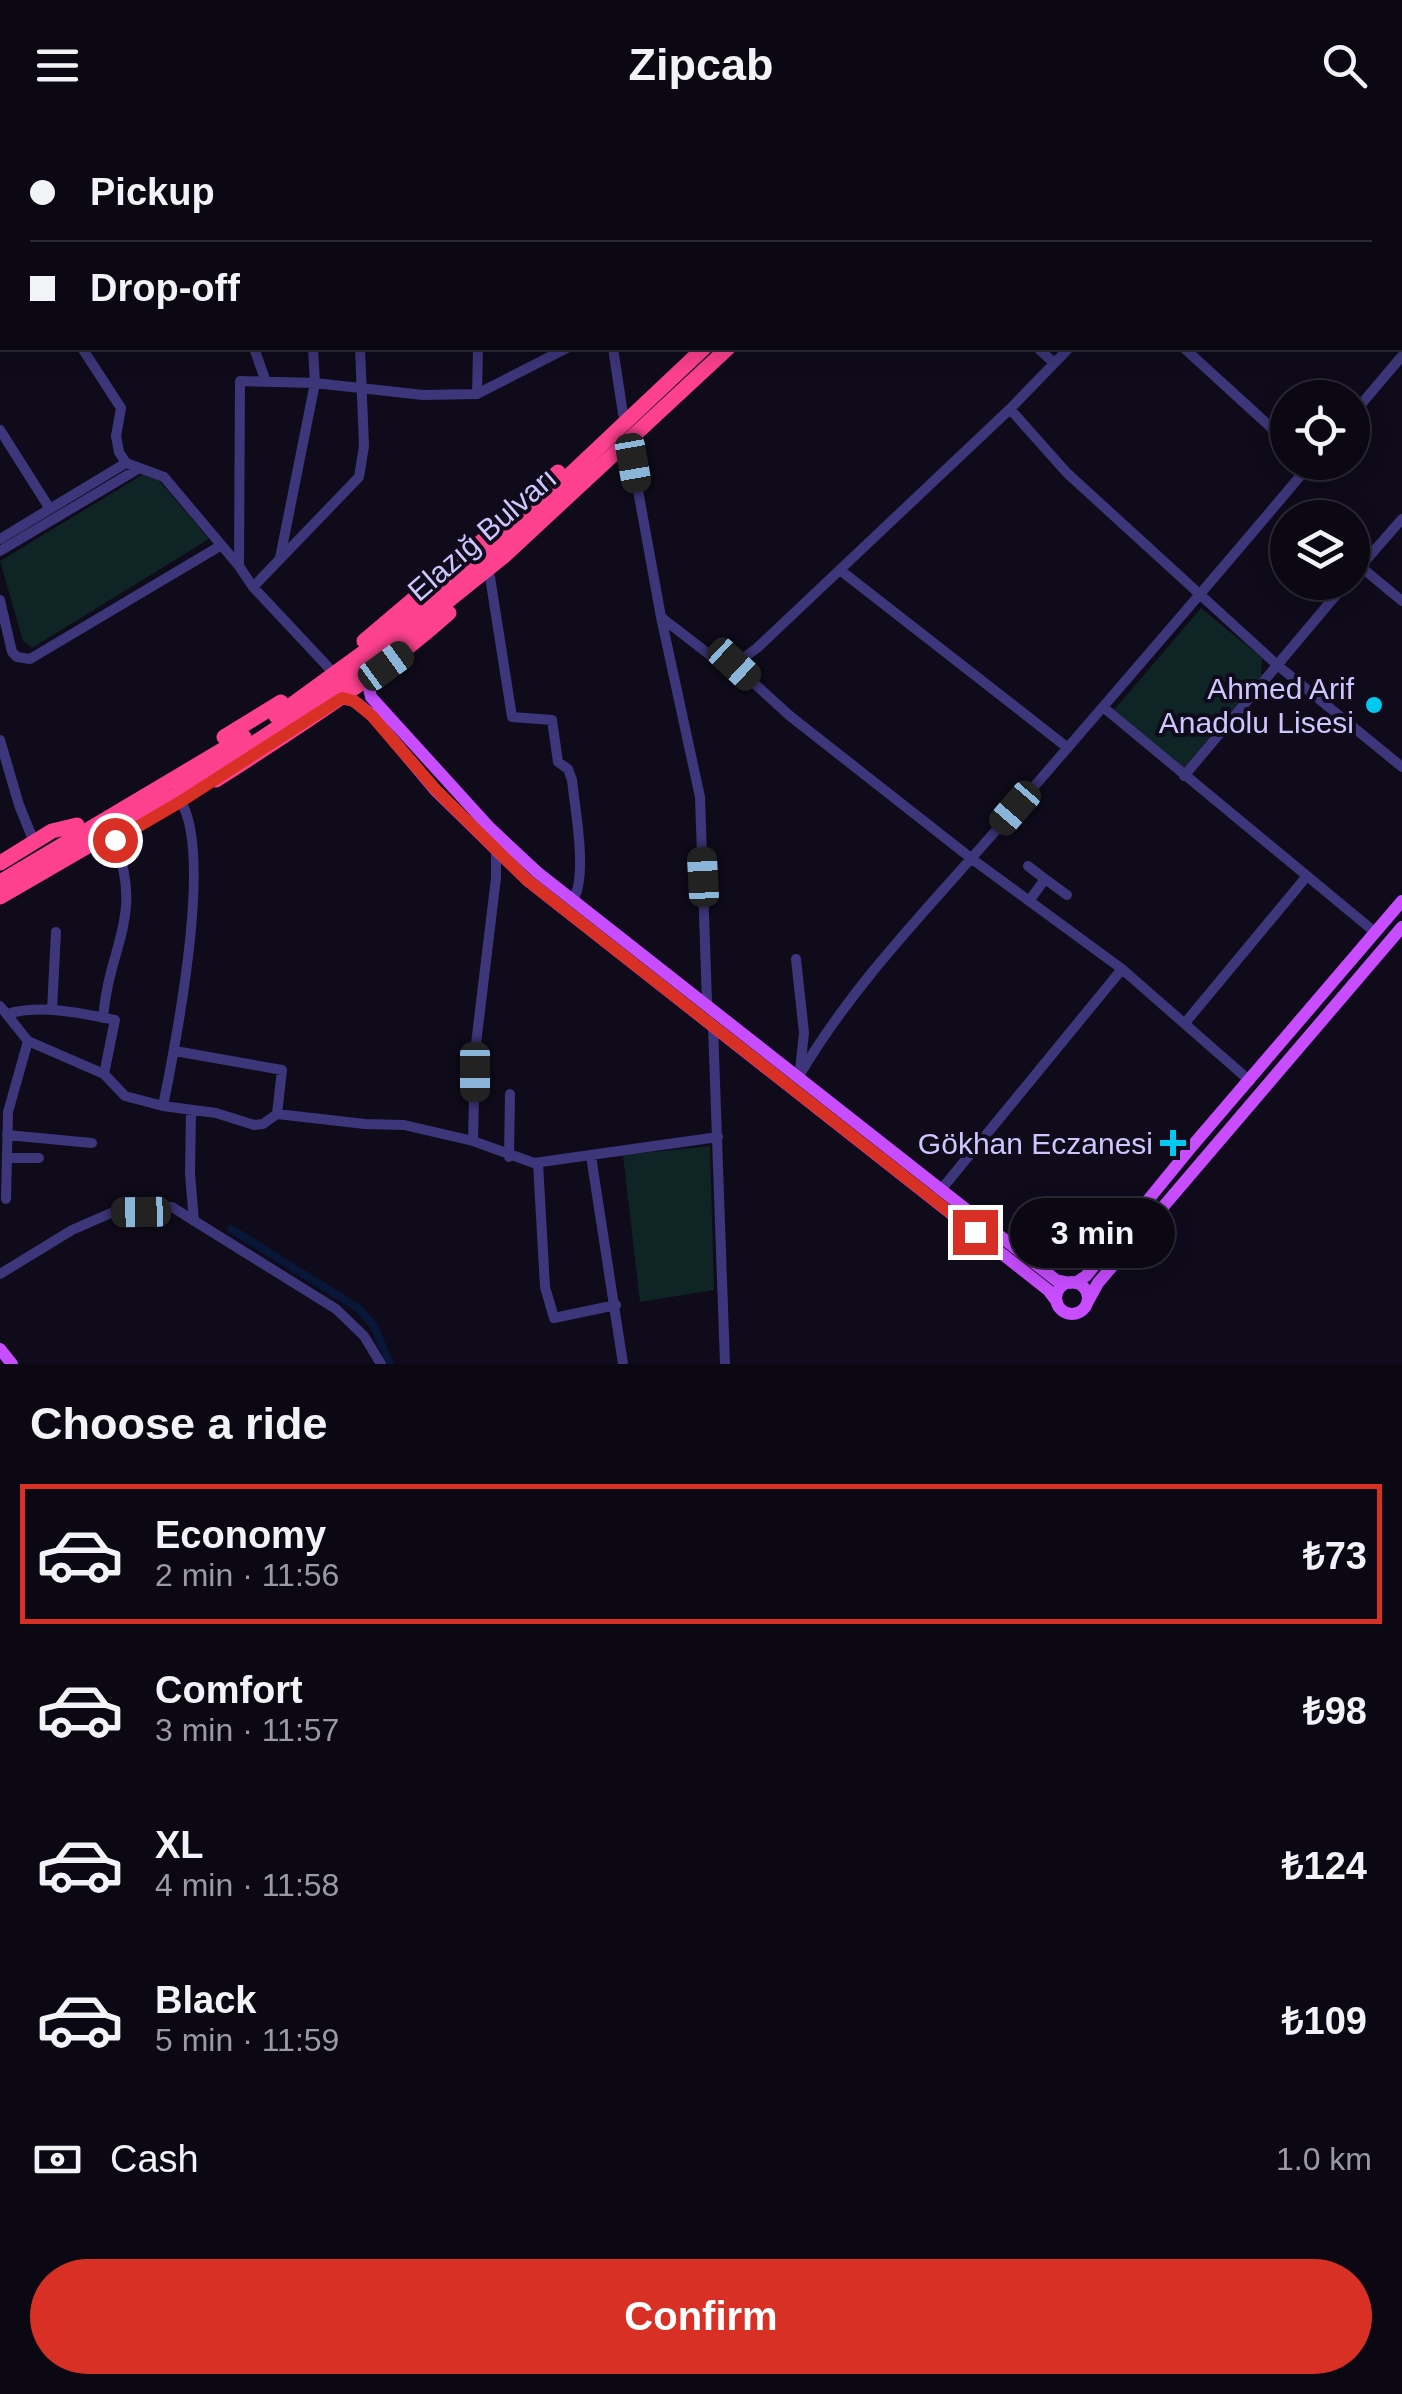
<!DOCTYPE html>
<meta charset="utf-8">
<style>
:root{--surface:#0b0814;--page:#191622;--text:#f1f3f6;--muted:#9a9aa0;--line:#2b2934;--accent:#d93025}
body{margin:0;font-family:Arial,sans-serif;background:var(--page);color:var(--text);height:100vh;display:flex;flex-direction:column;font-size:38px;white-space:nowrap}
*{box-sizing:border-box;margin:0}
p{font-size:32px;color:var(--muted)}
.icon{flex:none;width:55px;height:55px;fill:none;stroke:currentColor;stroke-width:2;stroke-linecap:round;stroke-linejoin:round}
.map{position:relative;height:1234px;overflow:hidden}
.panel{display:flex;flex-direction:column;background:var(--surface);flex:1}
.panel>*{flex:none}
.top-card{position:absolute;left:0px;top:0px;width:1402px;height:220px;box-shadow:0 5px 25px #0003,0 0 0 2px var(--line);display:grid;align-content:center;height:220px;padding:0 30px;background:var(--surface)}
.buttons{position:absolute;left:1270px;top:250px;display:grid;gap:20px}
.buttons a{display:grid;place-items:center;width:100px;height:100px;border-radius:50%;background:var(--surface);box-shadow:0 5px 25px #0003,0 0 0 2px var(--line);font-size:50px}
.end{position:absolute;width:45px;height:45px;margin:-22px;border:12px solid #d93025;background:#fff;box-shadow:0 0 0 5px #fff}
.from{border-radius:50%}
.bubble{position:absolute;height:70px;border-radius:35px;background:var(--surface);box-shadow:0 5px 25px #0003,0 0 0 2px var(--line);font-size:32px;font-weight:600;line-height:70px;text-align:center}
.car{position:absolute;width:30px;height:60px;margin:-30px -15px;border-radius:12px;box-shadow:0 0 8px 2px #0007;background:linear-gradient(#222 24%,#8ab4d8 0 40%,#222 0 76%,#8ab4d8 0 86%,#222 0)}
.top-card b{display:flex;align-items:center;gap:35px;height:95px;font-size:38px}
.top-card b+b{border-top:2px solid var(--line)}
.top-card i{width:25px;height:25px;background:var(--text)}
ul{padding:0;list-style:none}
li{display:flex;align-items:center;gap:30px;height:140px;margin:0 20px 15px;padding:0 10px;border:5px solid transparent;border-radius:0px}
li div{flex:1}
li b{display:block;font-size:38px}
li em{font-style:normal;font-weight:600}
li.selected{border-color:var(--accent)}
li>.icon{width:90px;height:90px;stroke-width:1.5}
h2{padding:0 30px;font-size:45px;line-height:120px}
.pay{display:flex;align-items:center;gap:25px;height:110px;padding:0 30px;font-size:38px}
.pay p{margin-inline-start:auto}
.action{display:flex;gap:20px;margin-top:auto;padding:20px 30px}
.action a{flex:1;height:115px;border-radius:60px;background:var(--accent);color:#fff;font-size:40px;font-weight:600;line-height:115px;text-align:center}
header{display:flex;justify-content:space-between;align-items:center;height:130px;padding:0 30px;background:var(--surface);font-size:45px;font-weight:600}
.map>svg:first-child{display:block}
.green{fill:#0e2425}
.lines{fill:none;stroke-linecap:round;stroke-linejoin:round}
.canal{stroke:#081637;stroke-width:8}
.minor{stroke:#3d367a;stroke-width:10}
.major{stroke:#c74dfe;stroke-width:12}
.highway{stroke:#fe418f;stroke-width:15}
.rail-casing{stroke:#01c8ef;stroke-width:6}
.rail{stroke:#0f0b1b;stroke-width:2.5;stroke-dasharray:8;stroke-linecap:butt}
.route{stroke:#d93025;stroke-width:12}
.poi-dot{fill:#01c8ef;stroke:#0f0b1b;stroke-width:4}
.labels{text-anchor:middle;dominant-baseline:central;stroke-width:8;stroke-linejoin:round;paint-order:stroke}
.street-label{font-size:30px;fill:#cfc5ff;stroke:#0f0b1b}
.poi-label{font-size:30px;fill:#cfc5ff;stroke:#0f0b1b;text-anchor:end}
</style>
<header><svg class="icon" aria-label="menu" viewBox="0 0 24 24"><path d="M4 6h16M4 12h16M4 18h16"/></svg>Zipcab<svg class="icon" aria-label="search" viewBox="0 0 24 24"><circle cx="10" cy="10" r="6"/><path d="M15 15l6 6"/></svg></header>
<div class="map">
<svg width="1402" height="1234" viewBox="0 0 1402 1234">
<rect width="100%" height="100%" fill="#0f0b1b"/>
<path class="green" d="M142,345L155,346L209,409L32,518L23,511L0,431Z
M1201,478L1262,528L1261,546L1184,638L1114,580Z
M710,1016L714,1160L640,1172L623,1025Z"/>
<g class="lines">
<path class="canal" d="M231,1099L358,1178L374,1196L390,1234"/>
<path class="minor" d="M579,0L580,2
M216,2L221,0
M1273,2L1276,0
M0,142L2,140
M1400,177L1402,175
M1400,199L1402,201
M82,218L121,278L116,306L119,322L126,333L164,347L239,436
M254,218L265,249
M613,218L623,284
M1038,218L1054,233
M1184,218L1288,313
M477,264L478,218
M1010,279L1067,343L1276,534L1402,637
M1352,285L1402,226
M0,300L50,379
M635,317L633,333L661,487L700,667L707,873
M0,409L126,333
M0,421L136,340
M280,428L315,253L313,218
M1361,437L1402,471
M840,440L1068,618
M1352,446L1402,389
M490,447L512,587L552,590L558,632L568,639L572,650C575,680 588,745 573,770
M253,457L359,347L364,316L360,218
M0,470L12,522L17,527L30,529L220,416
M662,488L719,532L734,535L757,518L1010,279L1069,218
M734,535L790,586L972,729L1122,839L1250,951
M329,538L253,457L239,436L240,251L315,253L423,265L477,264L567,218
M1103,577L1376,803
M0,610L19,675L34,712
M1184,646L1347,452
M1028,736L1045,749L1029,771
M1045,749L1067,765
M796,829L804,903L800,940
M0,876L28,911L104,944L125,966L163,976L216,983L254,995L263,994L277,984L365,994L404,995L473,1011L534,1033L718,1007
M52,880L56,802
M7,884C41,874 81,883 115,890L104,944
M103,888C109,815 144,788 115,711
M1185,893L1307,746
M713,896L725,1234
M175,921L282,940L277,984
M799,946C853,854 929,777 999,697C1104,576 1209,455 1312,332
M163,976C176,912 213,725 181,672
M191,981L190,1044L194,1091
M7,1005L92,1013
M473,1011L475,922L496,748V723
M591,1026L623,1234
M509,1027L510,964
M7,1028H39
M538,1033L545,1157L554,1188L616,1175
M940,1061L1122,839
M6,1069L8,982L28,911
M0,1144L72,1100L111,1083L172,1077L336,1179L364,1206L381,1234"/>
<path class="major" d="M367,550L371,567L490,698L537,742L1056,1150L1070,1153
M342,568L354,571L373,586L435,660L527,750L1048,1160L1057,1172
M1056 1168a16 16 0 1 1 32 0a16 16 0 1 1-32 0Z
M1075,1153L1086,1146L1193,1015L1402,771
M1087,1173L1098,1153L1402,797
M0,1219L12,1234"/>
<path class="highway" d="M920,2L923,0
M933,2L936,0
M957,2L960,0
M970,2L973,0
M364,511L502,394L558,342
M276,586L423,479L507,404L704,218
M224,607L281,572
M216,650C297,598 377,547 449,483
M0,733L52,701L77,695
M0,752L244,607
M0,767L176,665L352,548L503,427L728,218"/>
<g class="rail-casing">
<path id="rail" d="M190,2L194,0
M0,128L2,126"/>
</g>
<use href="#rail" class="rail"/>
</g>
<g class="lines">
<path class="route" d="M115,710L180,672L342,568L354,571L372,586L436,660L527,750L975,1102"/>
</g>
<g class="poi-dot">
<circle cx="1374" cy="575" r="10"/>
<path d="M1168 998h10v10h10v10h-10v10h-10v-10h-10v-10h10z"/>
</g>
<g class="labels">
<g class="street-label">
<text transform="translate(482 404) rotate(-41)">Elazığ Bulvarı</text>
</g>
<g class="poi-label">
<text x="1354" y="558">Ahmed Arif<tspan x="1354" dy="34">Anadolu Lisesi</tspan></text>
<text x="1153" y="1013">Gökhan Eczanesi</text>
</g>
</g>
</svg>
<div class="buttons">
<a><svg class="icon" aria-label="locate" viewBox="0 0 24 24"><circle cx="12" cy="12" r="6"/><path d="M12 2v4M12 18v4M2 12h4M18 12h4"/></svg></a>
<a><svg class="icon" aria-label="layers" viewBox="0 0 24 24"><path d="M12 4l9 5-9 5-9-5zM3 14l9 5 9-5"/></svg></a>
</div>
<i class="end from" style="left:115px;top:710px"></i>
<i class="end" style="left:975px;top:1102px"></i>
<div class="bubble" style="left:1010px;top:1068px;width:165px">3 min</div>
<i class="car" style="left:633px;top:333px;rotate:170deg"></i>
<i class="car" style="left:734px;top:534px;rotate:133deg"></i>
<i class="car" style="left:386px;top:536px;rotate:54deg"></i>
<i class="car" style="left:1015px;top:678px;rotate:221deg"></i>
<i class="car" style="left:703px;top:747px;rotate:357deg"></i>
<i class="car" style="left:475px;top:942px;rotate:180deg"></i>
<i class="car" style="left:141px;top:1082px;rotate:269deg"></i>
<div class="top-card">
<b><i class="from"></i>Pickup</b>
<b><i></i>Drop-off</b>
</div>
</div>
<section class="panel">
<h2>Choose a ride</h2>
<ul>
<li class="selected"><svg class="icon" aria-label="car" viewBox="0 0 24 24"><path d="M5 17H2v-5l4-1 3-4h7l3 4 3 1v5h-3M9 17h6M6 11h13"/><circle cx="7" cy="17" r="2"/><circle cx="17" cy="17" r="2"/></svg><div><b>Economy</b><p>2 min · 11:56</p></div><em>₺73</em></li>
<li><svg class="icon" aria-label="car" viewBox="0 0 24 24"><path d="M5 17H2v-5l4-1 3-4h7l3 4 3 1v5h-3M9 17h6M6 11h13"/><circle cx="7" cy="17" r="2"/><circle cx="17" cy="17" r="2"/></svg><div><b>Comfort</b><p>3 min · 11:57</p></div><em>₺98</em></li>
<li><svg class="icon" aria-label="car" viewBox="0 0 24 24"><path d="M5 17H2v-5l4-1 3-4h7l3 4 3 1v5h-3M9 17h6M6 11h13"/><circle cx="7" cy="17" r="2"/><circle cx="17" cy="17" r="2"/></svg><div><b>XL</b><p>4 min · 11:58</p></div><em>₺124</em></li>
<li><svg class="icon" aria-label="car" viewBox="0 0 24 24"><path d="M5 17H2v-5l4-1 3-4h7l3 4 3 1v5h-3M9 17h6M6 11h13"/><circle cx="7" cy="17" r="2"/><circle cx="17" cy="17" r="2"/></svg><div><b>Black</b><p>5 min · 11:59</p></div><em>₺109</em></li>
</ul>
<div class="pay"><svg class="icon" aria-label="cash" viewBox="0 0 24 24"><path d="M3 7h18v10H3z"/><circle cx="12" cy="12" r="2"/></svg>Cash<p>1.0 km</p></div>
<div class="action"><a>Confirm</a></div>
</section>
